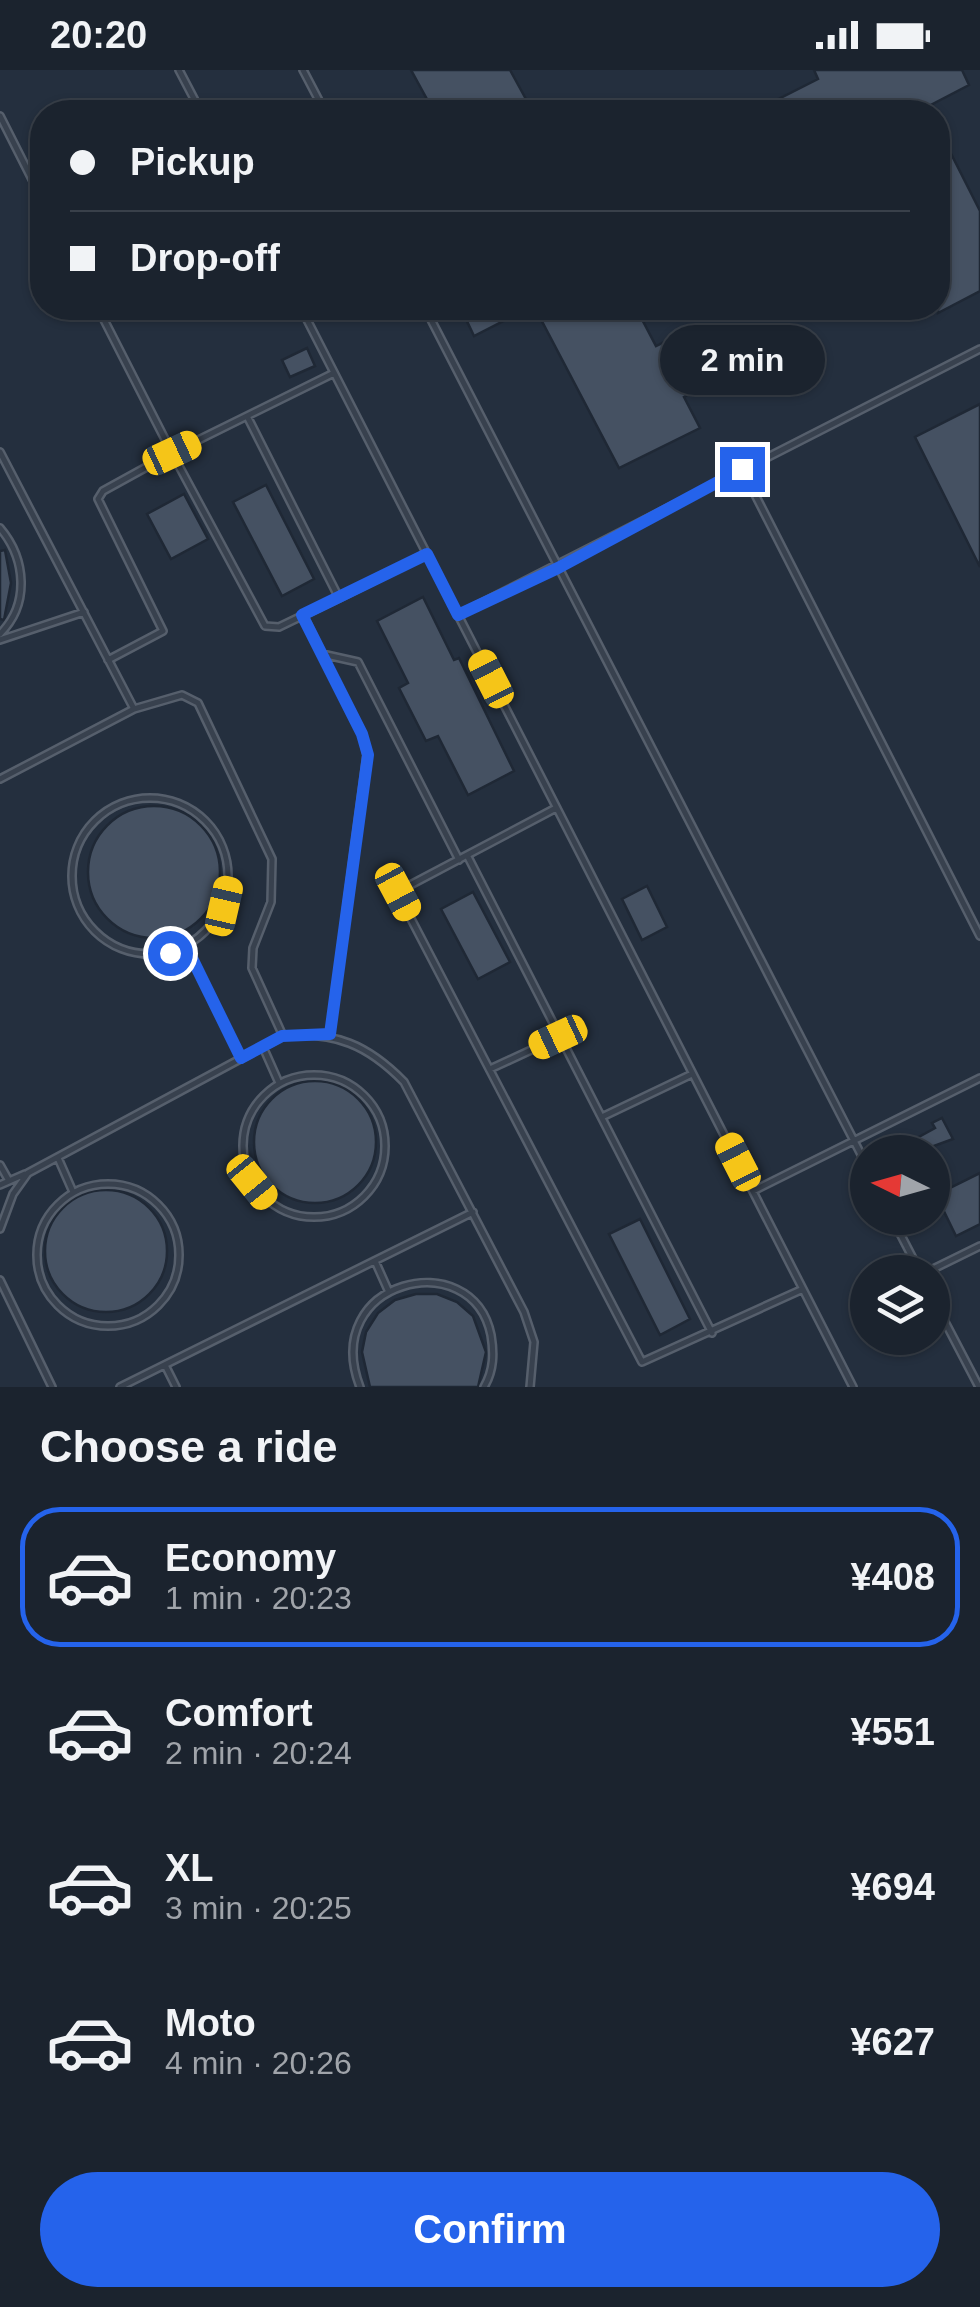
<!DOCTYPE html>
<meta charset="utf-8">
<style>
:root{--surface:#1b232e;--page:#242b36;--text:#f1f3f6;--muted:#a0a4aa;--line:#39404a;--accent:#2563eb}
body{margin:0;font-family:Arial,sans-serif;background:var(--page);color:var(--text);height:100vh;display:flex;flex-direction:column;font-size:38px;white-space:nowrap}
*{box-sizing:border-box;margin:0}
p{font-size:32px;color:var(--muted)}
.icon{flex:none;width:55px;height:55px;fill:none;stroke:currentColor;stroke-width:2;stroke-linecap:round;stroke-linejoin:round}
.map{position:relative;height:1317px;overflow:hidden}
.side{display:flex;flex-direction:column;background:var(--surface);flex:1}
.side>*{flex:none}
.top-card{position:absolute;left:30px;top:30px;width:920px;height:220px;border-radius:40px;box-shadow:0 2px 8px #0004,0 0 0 2px var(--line);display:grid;align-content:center;height:220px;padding:0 40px;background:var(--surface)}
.needle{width:65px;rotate:275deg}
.tools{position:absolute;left:850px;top:1065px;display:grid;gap:20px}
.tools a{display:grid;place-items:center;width:100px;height:100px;border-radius:50%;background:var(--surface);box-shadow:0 2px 8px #0004,0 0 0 2px var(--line);font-size:50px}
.end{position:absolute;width:45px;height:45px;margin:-22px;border:12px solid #2563eb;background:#fff;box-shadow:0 0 0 5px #fff}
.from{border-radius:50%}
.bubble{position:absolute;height:70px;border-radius:35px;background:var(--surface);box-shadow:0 2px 8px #0004,0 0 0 2px var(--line);font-size:32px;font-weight:800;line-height:70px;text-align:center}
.car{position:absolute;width:30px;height:60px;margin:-30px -15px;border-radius:12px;box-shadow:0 0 8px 2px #0007;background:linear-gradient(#f5c518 24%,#345 0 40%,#f5c518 0 76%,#345 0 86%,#f5c518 0)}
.top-card b{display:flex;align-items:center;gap:35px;height:95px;font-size:38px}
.top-card b+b{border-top:2px solid var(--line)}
.top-card i{width:25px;height:25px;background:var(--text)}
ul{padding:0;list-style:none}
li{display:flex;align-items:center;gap:30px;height:140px;margin:0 20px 15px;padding:0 20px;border:5px solid transparent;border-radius:40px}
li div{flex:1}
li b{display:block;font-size:38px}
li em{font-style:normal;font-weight:800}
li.current{border-color:var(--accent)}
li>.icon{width:90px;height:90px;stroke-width:1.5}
h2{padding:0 40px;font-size:45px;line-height:120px}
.primary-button{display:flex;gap:20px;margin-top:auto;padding:20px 40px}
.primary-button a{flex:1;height:115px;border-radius:60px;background:var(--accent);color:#fff;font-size:40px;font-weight:800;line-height:115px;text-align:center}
.status{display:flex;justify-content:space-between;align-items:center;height:70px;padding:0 50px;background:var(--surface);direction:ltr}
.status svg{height:28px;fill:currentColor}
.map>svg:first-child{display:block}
.building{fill:#455162;stroke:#1f2835;stroke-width:2.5}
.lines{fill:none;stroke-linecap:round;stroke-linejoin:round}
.lane-casing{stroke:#565f6c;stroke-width:10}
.lane{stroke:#38414e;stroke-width:5}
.route{stroke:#2563eb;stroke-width:12}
</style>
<div class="status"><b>20:20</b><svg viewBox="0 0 49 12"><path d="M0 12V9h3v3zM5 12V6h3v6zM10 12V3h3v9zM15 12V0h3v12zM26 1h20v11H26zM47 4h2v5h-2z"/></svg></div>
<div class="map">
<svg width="980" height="1317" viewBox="0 0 980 1317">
<rect width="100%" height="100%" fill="#242f3e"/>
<path class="building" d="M411,0H510L533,42H434Z
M814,0H962L969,15L927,37L930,42H753L818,9Z
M938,58L980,141V221L938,243Z
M501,238H508L513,246L474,266L465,247L478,241L482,248Z
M535,238H636L656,276L691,259L716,309L684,327L700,358L619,398Z
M307,278L315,296L290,307L282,290Z
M980,334V497L915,367Z
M266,415L314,509L282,526L233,432Z
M184,424L208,469L171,489L147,444Z
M5,480L11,513L4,550L0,549V481Z
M423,527L454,590L459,588L514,701L468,725L438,666L426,671L399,618L408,613L377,551Z
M88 802a66 66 0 1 1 132 0a66 66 0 1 1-132 0Z
M647,816L667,857L642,870L622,829Z
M473,822L510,892L478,909L441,839Z
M254 1072a61 61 0 1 1 122 0a61 61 0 1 1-122 0Z
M942,1048L953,1069L923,1080L917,1068L935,1058L932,1053Z
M980,1103V1154L956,1166L936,1125Z
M45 1181a61 61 0 1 1 122 0a61 61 0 1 1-122 0Z
M640,1149L690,1249L660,1265L609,1164Z
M416,1224H437L457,1232L473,1246L486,1282L478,1317H370L362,1282L366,1262L378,1243L395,1230Z"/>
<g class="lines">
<g class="lane-casing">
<path id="lane" d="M179,0L201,42
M303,0L325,42
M0,46L42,129
M98,238L172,383L334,303
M301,238L853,1317
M425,238L868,1098
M248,348L339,528L427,484
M0,382L134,639
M742,399L980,866
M0,458C26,489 30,534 0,564
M303,545L322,584L358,592L459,790
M458,545L980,279
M0,570L84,542
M322,584L362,663L367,685L330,964
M108,590L163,561L98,429L103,421L172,383L265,556L279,557L339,528
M0,709L134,639L182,625L198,633L272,789L271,832L253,878L252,898L283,966
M72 806a78 78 0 1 1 156 0a78 78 0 1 1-156 0Z
M556,738L397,822L642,1292L803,1219
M467,785L712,1263
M186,876L241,988
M263,977L279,1013
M490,999L559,967
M243 1076a71 71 0 1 1 142 0a71 71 0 1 1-142 0Z
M604,1046L692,1004
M58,1088L73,1122
M0,1095L9,1111
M37 1185a71 71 0 1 1 142 0a71 71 0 1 1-142 0Z
M0,1115L25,1104
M753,1121L980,1008
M892,1148L920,1202
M0,1159L13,1124L28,1103L283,966C335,961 368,975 404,1012L524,1242L534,1272L530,1317
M375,1191L388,1220
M927,1202L980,1176
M0,1210L52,1317
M932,1227L979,1317
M165,1295L176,1317
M120,1317L473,1142
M360,1317C319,1210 472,1173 491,1265C494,1283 494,1300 484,1317"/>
</g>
<use href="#lane" class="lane"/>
</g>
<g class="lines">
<path class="route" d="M170,883L186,876L241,988L282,966L330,964L368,685L362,664L302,545L427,484L458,545L558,498L742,399"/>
</g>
</svg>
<div class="tools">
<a><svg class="needle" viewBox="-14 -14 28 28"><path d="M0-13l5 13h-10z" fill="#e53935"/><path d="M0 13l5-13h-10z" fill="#a0a4aa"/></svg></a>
<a><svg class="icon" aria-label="layers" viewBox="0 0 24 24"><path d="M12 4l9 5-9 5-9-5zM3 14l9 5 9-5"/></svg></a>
</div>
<i class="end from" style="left:170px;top:883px"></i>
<i class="end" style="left:742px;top:399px"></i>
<div class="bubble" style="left:660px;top:255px;width:165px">2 min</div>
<i class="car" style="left:172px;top:383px;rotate:65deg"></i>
<i class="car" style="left:491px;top:609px;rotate:333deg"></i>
<i class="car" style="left:398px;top:822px;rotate:152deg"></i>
<i class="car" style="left:224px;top:836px;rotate:13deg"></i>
<i class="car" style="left:558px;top:967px;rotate:245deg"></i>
<i class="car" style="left:738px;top:1092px;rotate:333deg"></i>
<i class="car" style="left:252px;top:1112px;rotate:141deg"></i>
<div class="top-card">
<b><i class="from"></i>Pickup</b>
<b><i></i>Drop-off</b>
</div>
</div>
<section class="side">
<h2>Choose a ride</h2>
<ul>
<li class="current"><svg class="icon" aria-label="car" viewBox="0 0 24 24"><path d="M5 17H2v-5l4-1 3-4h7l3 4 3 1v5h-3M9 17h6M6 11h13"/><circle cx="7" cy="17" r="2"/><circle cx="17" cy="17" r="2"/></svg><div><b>Economy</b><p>1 min · 20:23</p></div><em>¥408</em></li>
<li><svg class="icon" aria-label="car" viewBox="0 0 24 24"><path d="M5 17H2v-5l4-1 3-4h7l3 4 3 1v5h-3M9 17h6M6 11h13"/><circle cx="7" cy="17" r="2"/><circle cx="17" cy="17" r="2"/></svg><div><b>Comfort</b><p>2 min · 20:24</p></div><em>¥551</em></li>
<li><svg class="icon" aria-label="car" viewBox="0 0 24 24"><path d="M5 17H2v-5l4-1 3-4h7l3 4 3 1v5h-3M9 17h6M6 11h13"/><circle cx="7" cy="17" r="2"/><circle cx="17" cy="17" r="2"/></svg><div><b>XL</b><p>3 min · 20:25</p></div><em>¥694</em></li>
<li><svg class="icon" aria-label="car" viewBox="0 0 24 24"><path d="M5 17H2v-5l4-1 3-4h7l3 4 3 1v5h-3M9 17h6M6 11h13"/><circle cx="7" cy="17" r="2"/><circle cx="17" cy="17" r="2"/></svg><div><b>Moto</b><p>4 min · 20:26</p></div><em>¥627</em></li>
</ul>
<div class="primary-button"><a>Confirm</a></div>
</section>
